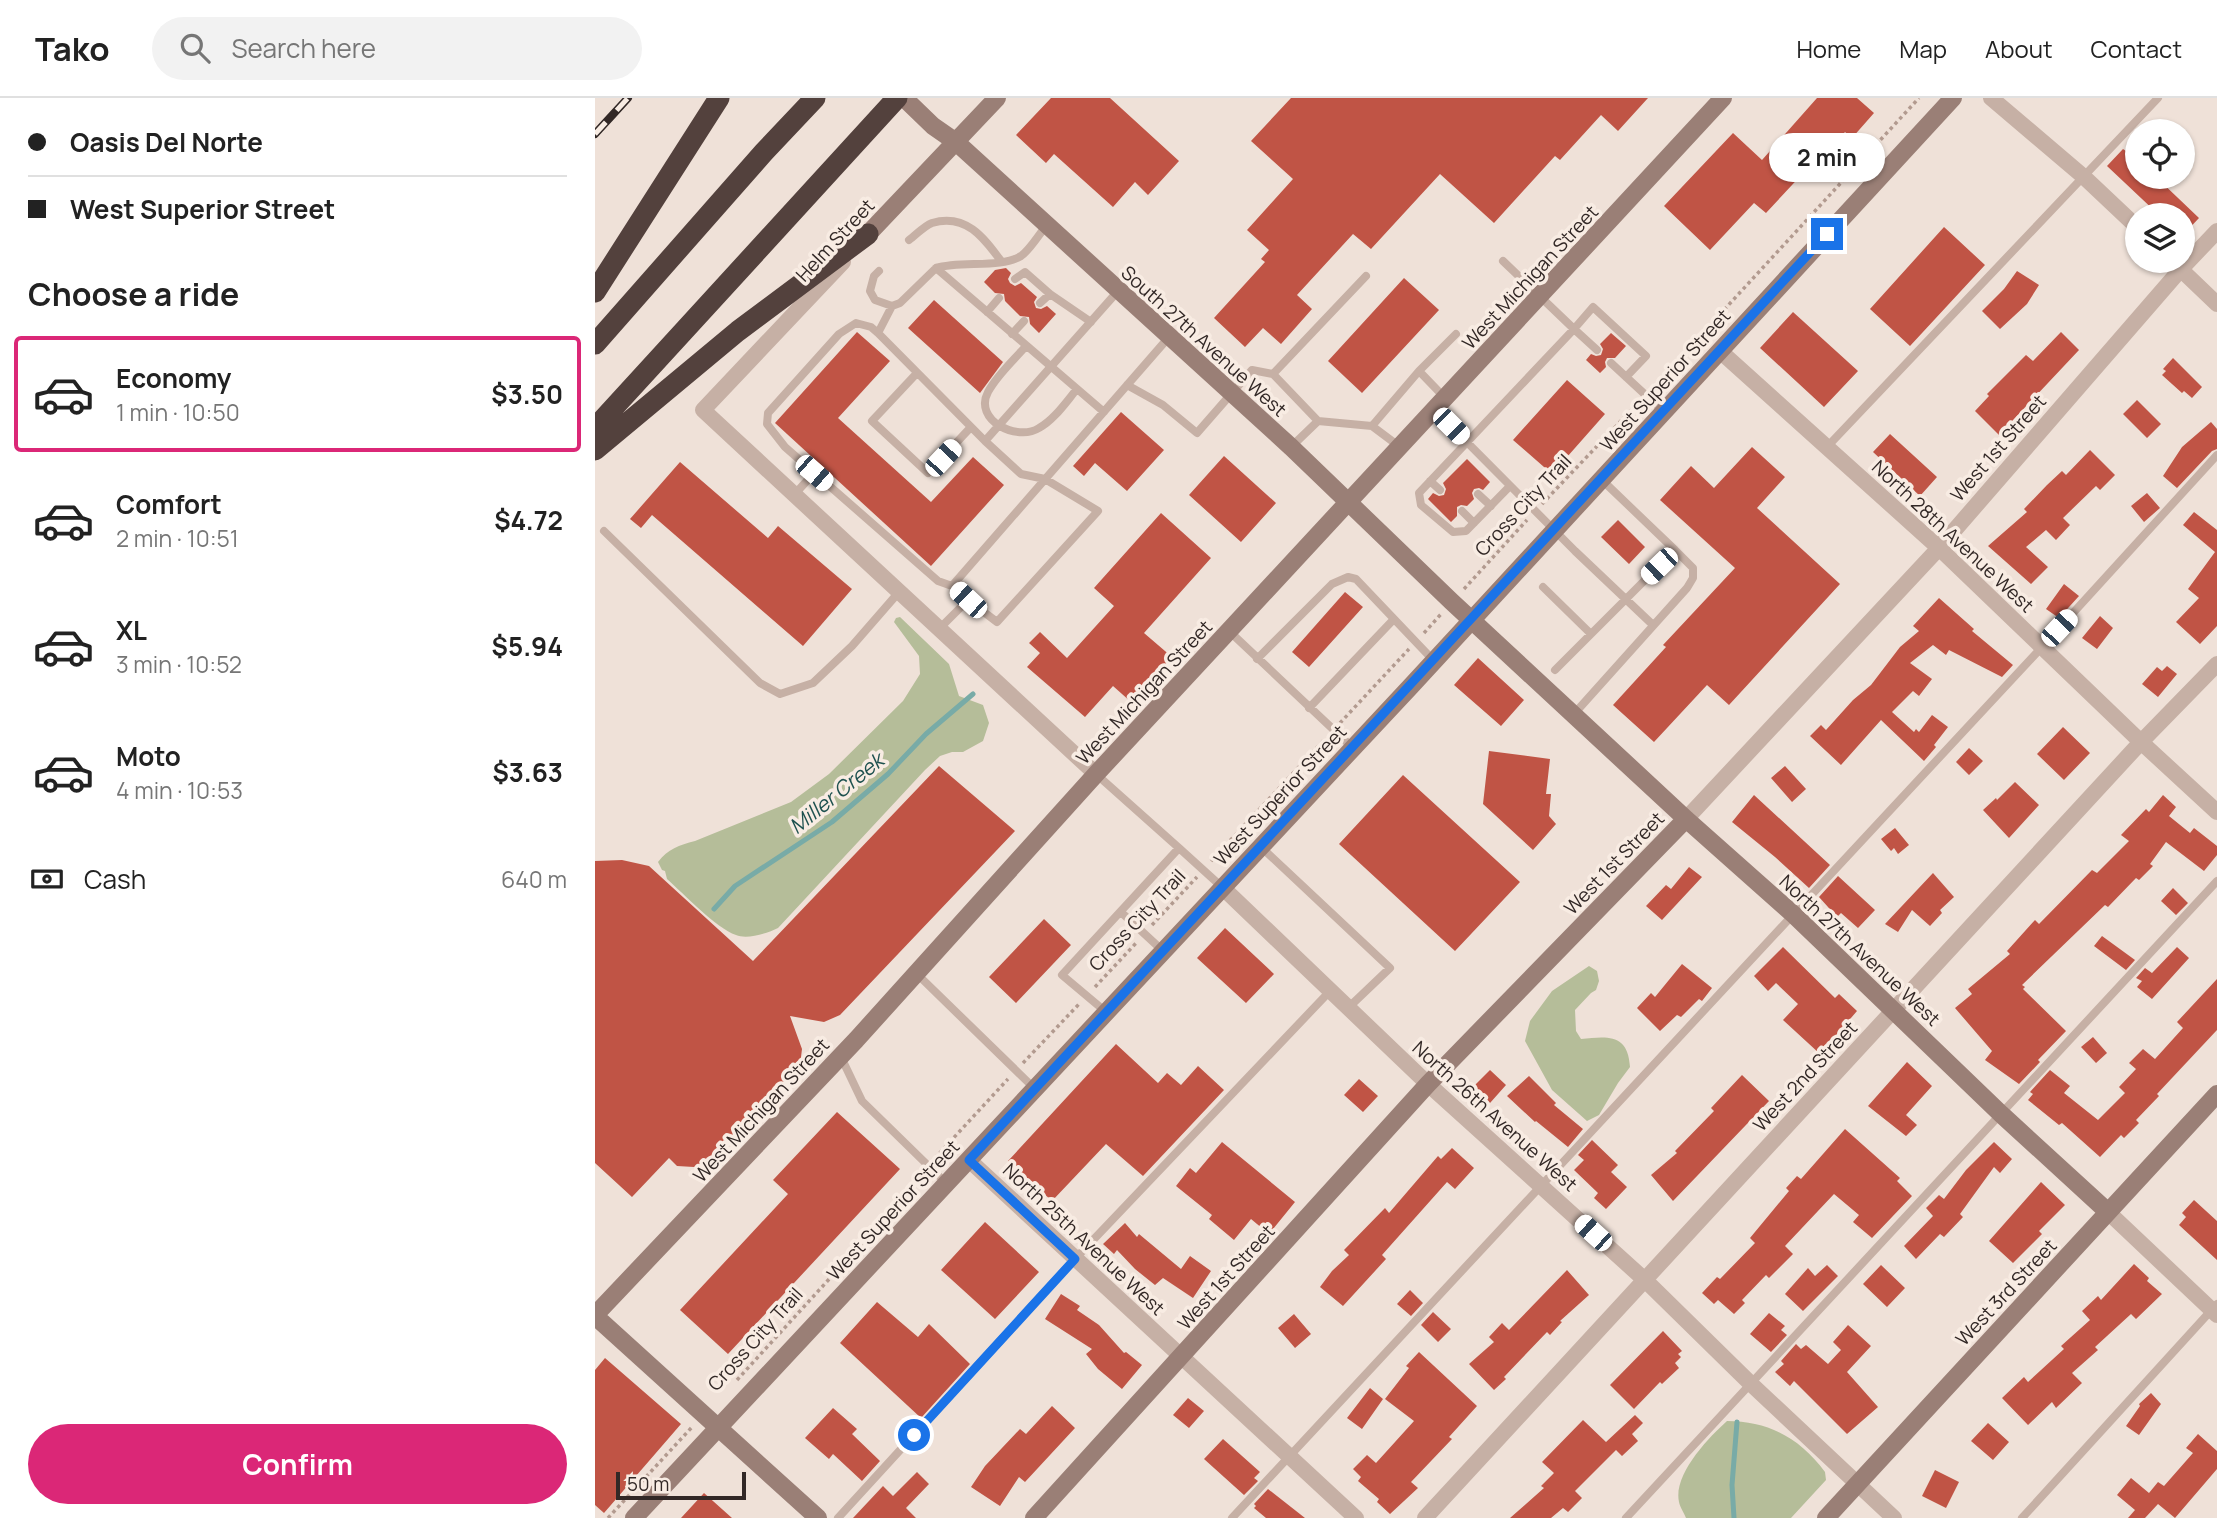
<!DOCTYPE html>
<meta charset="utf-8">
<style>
:root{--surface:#fff;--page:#f2f2f2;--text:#222;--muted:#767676;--line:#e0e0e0;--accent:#db2777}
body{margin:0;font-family:Manrope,sans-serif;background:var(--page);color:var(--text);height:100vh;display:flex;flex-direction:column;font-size:26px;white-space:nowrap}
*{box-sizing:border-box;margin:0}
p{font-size:23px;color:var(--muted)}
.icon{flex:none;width:38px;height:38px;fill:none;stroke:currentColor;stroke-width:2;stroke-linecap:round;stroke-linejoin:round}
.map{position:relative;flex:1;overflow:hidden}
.side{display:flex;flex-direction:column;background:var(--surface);width:595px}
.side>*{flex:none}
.banner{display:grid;align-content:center;height:154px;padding:0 28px;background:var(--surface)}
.tools{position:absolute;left:1530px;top:21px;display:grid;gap:14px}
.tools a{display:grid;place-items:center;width:70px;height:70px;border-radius:50%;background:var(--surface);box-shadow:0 2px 5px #0004;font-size:35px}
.scale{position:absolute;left:21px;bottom:18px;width:130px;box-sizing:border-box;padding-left:7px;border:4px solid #322826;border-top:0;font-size:19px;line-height:24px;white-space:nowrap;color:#322826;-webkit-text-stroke:5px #f8ece3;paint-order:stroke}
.end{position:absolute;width:32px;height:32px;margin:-16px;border:9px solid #1a73e8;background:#fff;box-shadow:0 0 0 4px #fff}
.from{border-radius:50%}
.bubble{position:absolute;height:49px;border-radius:24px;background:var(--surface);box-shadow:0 2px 5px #0004;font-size:23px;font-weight:700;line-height:49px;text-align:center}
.car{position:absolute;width:21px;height:42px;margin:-21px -10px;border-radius:9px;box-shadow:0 0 5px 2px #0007;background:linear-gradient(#fff 24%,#345 0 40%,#fff 0 76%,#345 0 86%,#fff 0)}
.banner b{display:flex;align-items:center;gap:24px;height:66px;font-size:26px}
.banner b+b{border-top:2px solid var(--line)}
.banner i{width:18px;height:18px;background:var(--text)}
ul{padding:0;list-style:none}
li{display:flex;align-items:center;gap:21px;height:116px;margin:0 14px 10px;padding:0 14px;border:4px solid transparent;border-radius:7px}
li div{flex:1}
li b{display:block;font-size:26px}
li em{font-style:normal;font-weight:700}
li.active{border-color:var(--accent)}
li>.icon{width:63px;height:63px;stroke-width:1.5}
h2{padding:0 28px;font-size:32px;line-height:84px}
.pay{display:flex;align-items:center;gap:18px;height:77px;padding:0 28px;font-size:26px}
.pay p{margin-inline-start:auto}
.button{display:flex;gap:14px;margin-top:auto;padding:14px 28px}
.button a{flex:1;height:80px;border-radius:42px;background:var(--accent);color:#fff;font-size:28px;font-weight:700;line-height:80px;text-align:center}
header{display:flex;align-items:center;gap:42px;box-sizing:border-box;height:98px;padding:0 35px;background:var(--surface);border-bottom:2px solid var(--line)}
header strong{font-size:33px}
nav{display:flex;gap:38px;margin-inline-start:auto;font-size:24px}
.search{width:490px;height:63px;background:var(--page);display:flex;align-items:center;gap:18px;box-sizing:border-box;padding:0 24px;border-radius:38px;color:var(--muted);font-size:26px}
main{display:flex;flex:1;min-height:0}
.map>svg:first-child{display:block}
.green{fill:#b5bd99}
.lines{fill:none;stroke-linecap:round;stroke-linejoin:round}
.stream{stroke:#78aba7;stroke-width:5}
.building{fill:#c05445}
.path{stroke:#b29a8f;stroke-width:3.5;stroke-dasharray:3.5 3.5;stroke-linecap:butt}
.lane{stroke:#c6b0a5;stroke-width:8}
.street{stroke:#c6b0a5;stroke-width:16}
.secondary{stroke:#9a7f76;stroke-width:18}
.highway{stroke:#53413d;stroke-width:21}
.rail-casing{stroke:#322826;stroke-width:8}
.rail{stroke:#f8ece3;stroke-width:5;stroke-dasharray:16;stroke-linecap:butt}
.route{stroke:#1a73e8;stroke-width:9}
.labels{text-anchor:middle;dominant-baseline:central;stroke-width:7;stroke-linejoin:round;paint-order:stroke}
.street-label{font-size:19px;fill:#322826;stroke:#f8ece3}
.water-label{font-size:21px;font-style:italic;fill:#1e514f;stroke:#f8ece3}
</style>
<header>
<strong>Tako</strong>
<div class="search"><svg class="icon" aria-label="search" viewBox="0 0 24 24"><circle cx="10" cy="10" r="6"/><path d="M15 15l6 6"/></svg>Search here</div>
<nav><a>Home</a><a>Map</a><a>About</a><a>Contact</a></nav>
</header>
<main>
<section class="side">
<div class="banner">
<b><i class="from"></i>Oasis Del Norte</b>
<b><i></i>West Superior Street</b>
</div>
<h2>Choose a ride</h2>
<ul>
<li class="active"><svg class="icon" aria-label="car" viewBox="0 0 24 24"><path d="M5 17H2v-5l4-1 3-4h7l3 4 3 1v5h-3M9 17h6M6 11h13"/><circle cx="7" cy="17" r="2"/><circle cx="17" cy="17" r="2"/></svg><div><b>Economy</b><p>1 min · 10:50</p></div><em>$3.50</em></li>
<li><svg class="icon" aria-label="car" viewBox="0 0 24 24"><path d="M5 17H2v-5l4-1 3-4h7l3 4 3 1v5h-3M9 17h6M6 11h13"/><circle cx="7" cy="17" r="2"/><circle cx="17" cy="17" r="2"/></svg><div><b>Comfort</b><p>2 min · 10:51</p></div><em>$4.72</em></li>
<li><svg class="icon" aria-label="car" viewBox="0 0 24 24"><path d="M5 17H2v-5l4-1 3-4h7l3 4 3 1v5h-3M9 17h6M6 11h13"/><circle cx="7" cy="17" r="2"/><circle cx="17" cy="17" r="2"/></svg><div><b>XL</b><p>3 min · 10:52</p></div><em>$5.94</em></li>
<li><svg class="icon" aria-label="car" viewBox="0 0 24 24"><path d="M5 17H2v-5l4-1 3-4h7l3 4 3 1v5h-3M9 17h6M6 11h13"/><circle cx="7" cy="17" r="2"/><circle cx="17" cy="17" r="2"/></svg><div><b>Moto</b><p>4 min · 10:53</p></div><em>$3.63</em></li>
</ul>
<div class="pay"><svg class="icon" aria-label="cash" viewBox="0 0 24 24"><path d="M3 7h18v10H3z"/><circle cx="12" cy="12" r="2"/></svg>Cash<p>640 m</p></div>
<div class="button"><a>Confirm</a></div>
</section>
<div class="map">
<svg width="1622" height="1420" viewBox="0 0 1622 1420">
<rect width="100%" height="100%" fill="#efe1d8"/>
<path class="green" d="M305,519L354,566L364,598L388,607L394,625L388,643L368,654H357L345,658L330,672L183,830C173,835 152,842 141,837C121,830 89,796 72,781L70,773L67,772L63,764C73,751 84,747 100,743L196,704L234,676L308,603L325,576L324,558L299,524L301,520Z
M994,868L1002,873L1004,883L1001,892L996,895L980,912L981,933L986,941C1014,938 1033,936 1035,969L1023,985L1004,1017L992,1023L957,992L930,943L935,923L957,893Z
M1132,1323C1173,1323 1205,1340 1230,1374L1231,1382L1196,1420H1091C1089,1415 1085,1409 1084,1404C1078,1377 1113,1340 1132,1323Z"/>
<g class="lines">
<path class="stream" d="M119,811L140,788L237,724L293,676L331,636L378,596
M1139,1420L1137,1387L1142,1324"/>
</g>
<path class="building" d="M456,0H515L584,63L553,97L540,84L518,109L459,56L451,65L421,37Z
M696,0H1053L1023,33L1006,17L965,62L960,58L899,125L845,76L776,151L758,136L702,197L717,211L686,246L668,230L650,249L619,220L670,164L666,161L674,152L652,132L698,81L656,43Z
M1222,0H1262L1279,15L1257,40L1250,34L1213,74L1211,72L1171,115L1159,105L1115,152L1069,108L1138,35L1167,62Z
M1542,41V79H1561L1604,120L1587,138V117H1564L1512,68L1528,51L1531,53Z
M1349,129L1390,167L1315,248L1275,211Z
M411,170L416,175L413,181L415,185L420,188L426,185L442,199L439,204L441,210L446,211L452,208L461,216L444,235L435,226L434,219L425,218L410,203L409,196L400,195L389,184L400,172Z
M1422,173L1444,187L1432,206L1405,231L1387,213L1409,191Z
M809,180L844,212L767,295L733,263Z
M339,202L408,264L385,295L313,230Z
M1198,214L1263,273L1229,309L1165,250Z
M262,234L295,263L243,320L336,404L378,359L409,387L336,468L180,325Z
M1466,234L1484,252L1404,337L1380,313L1394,298L1392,296L1431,257L1438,263Z
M1016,235L1031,248L1020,260H1012L1010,264L1011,269L1005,275L991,262L996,256L1001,258L1006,257L1008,251L1005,246Z
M1578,260L1607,289L1597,300L1589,293L1587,295L1567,277L1571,273L1568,271Z
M972,282L1010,316L957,376L918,342Z
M1542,302L1566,326L1552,340L1528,316Z
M526,314L569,352L532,393L500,365L489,378L478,368Z
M1616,324L1622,331V351L1617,353L1582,390L1568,378L1587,349Z
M1295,336L1342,379L1325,398L1278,354Z
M1157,349L1190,379L1162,410L1245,486L1134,607L1112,587L1059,644L1018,607L1071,549L1068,547L1140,470L1065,402L1096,368L1119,390Z
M1495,352L1520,377L1505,392L1501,388L1468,420L1475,427L1461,442L1451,432L1431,449L1453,469L1436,486L1393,448L1432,414L1429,411L1452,387L1467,373L1471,377Z
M629,358L681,405L646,444L594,397Z
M872,361L895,384L888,392L884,390L879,391L877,395L879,401L872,408L866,407L862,409V418L856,424L833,401L838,395L844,398L849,397L851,391L848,385Z
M85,364L173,440L183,428L257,491L208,548L57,417L46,430L35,421Z
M1552,395L1565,410L1549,424L1536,408Z
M1599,414L1622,432V528L1605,546L1581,524L1604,500L1593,491L1620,454L1588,427Z
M566,415L616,460L549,535L577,559L536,604L518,588L490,619L432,569L445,555L434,545L445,534L472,560L519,508L499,490Z
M1023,422L1050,449L1034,466L1006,439Z
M1469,486L1484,498L1464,520L1451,511Z
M750,494L768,509L714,569L697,554Z
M1344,500L1379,531L1377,533L1418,567L1407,579L1354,552L1351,557L1338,547L1315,565L1337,581L1324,598L1318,593L1297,614L1319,634L1321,631L1324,634L1337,617L1353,629L1339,647L1341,649L1329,663L1286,622L1246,667L1215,638L1226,627L1231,632L1258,602L1276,587L1305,549L1324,533L1318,528Z
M1505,518L1518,530L1502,551L1487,540Z
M883,560L929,602L906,628L859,587Z
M1572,568L1582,576L1563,599L1547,586L1562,569L1567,573Z
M1468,629L1495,655L1469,682L1442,656Z
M1374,650L1388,663L1374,677L1361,664Z
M894,653L955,661L951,696H956L954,718L961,726L938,752L888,706Z
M344,668L420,733L245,917L229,924L195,918L207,951L205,967L111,1066L99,1069L82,1068L74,1060L37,1099L0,1065V763L27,762L54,768L158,863Z
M1190,668L1211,691L1197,704L1176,680Z
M808,677L925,784L860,853L744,746Z
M1420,684L1444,707L1414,740L1388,712L1401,700L1402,702Z
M1159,697L1235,767L1214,790L1180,759L1137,724Z
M1568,697L1581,709L1574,718L1595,735L1599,730L1622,748V757L1609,773L1571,744L1555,766L1558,768L1544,782L1541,780L1513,809L1510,807L1427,887L1430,889L1428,891L1471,933L1443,962L1445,964L1424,986L1390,962L1397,953L1360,910L1377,896L1373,891L1415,856L1412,853L1440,822L1444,826L1497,772L1502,775L1534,743L1526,737L1551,711L1554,714Z
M1300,730L1314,747L1303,756L1299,750L1296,753L1286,741Z
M1094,769L1107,779L1067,822L1051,808L1071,787L1076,791Z
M1338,775L1359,799L1345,812L1347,815L1335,828L1317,812L1303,834L1290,826Z
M1243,778L1280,812L1263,830L1246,815L1242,819L1224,799Z
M1578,790L1593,805L1581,817L1566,803Z
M449,821L476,847L421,905L394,879Z
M630,830L679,876L651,905L602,860Z
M1507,838L1540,862L1531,872L1499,848Z
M1188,849L1240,900L1244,896L1262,913L1225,956L1188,922L1203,906L1181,885L1173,893L1159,878Z
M1582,849L1594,860L1557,901L1542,889L1547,883L1541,880L1550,870L1557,875Z
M1087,866L1117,890L1107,903L1104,901L1086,919L1082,917L1065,933L1042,910L1056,895L1060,899Z
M1622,881V932L1562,996L1564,998L1541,1022L1544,1025L1529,1040L1526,1037L1505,1059L1467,1025L1464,1027L1433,1002L1438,996L1435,994L1455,972L1475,988L1469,995L1503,1022L1530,995L1524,989L1541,971L1534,965L1548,951L1560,961L1588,930L1582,924Z
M1498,939L1512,955L1501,965L1486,949Z
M521,946L563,985L572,975L586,987L603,968L629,992L548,1078L511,1046L457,1103L413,1063Z
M1312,964L1337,988L1311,1017L1322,1027L1311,1038L1273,1008Z
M895,972L911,987L895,1005L878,989Z
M1147,977L1174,1003L1078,1103L1056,1077L1082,1055L1080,1053L1119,1013L1116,1010Z
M934,978L961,1005L959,1007L988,1031L973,1049L941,1023L940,1024L912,998Z
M764,981L783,998L768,1014L749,997Z
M242,1014L305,1071L133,1256L85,1212L193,1096L178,1082Z
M1250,1031L1305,1080L1302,1083L1317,1098L1277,1140L1258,1124L1264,1117L1239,1096L1190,1148L1198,1156L1174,1180L1171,1177L1147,1202L1150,1205L1139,1216L1123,1202L1119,1206L1107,1195L1122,1179L1125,1181L1160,1145L1155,1140L1194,1093L1191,1090L1202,1078L1206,1081Z
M997,1042L1023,1067L1016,1074L1032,1089L1011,1111L999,1100L1003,1095L979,1072L989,1062L983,1057Z
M627,1044L700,1104L674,1136L656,1121L639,1142L614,1121L617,1117L581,1088L595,1070L601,1075Z
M1399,1044L1417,1061L1405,1075L1399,1069L1365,1116L1368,1119L1349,1139L1345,1136L1321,1161L1309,1148L1338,1118L1331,1110L1344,1097L1349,1101L1371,1072Z
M857,1050L879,1070L860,1091L852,1084L787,1157L791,1161L748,1208L725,1189L737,1173L754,1157L749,1152L790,1110L794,1115L843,1058L846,1061Z
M1446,1084L1470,1107L1444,1133L1447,1136L1418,1165L1394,1143Z
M1599,1102L1622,1123V1162L1584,1127L1591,1119L1587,1115Z
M390,1124L444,1174L400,1221L346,1172Z
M530,1125L542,1139L544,1136L586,1171L595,1158L616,1173L598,1200L568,1180L560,1187L540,1171L522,1152L519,1156L508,1146Z
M1539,1166L1554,1180L1552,1183L1567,1196L1541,1221L1536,1216L1500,1249L1503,1252L1477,1275L1487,1285L1461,1310L1457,1304L1433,1327L1407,1300L1429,1279L1433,1284L1469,1251L1466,1248L1495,1222L1487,1213L1503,1198L1506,1202Z
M1232,1167L1243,1178L1208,1213L1190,1196L1213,1170L1220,1178Z
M1286,1167L1310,1190L1292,1209L1268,1186Z
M972,1172L994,1197L965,1223L967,1224L955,1237L952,1234L909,1279L911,1281L899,1292L874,1266L899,1244L894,1239L907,1225L914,1232Z
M815,1192L828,1205L816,1218L802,1206Z
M466,1196L485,1208L482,1212L504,1227L529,1255L531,1254L547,1267L527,1291L503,1271L491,1256L497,1251L450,1221Z
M282,1204L323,1239L334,1226L375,1266L326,1320L245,1245Z
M838,1214L856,1231L843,1244L826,1227Z
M1174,1215L1190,1228L1186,1232L1192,1237L1176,1254L1155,1236Z
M699,1216L716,1236L700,1250L683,1230Z
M1253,1227L1276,1248L1252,1274L1283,1309L1252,1336L1199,1283L1195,1288L1180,1274L1189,1266L1186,1263L1201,1246L1206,1251L1211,1247L1233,1266L1246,1252L1238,1244Z
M1068,1233L1087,1253L1083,1256L1086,1259L1080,1265L1084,1270L1067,1286L1065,1284L1039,1311L1015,1287Z
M824,1254L882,1308L854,1339L857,1341L816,1384L823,1390L795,1416L782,1404L784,1401L763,1383L766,1379L758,1371L772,1357L781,1365L819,1323L790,1301L814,1270L811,1268Z
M10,1260L86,1326L9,1415L0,1407V1272Z
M775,1290L788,1301L767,1331L752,1320Z
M1556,1295L1566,1306L1544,1337L1531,1328L1545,1308L1544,1306Z
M593,1300L609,1313L594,1330L578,1317Z
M457,1308L480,1330L430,1384L424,1379L405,1408L376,1389L390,1368L425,1331L431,1336Z
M238,1310L262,1331L257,1336L285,1363L267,1383L238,1356L234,1361L210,1340Z
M1040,1317L1048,1325L1037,1336L1043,1343L1027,1358L1021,1352L980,1393L987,1400L973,1414L968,1410L956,1420H915L949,1390L946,1388L959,1375L947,1364L988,1322L1011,1344Z
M1393,1325L1414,1344L1398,1362L1376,1343Z
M1603,1336L1622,1353V1371L1580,1420L1563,1406L1550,1420H1533L1540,1412L1522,1397L1536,1380L1554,1395L1563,1384L1569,1388L1598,1355L1591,1350Z
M628,1341L665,1374L659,1380L663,1383L649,1397L609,1361Z
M1340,1372L1364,1384L1351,1410L1327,1398Z
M322,1374L334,1386L311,1410L321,1420H258L288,1388L298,1398Z
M673,1391L710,1420H671L659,1410L661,1408L659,1406Z
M109,1395L137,1420H86Z"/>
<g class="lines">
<path class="path" d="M1058,289L1324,0
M947,406L1043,305
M869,491L932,422
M829,535L847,515
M745,625L814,551
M616,763L730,641
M557,827L602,779
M500,889L543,843
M428,965L485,905
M340,1060L413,981
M142,1282L289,1121L326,1076
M13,1420L98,1328"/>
<path class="lane" d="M314,142C321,137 329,128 337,125C371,115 389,140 406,163
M908,163L979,231L824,395L826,407L858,434L871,433L915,388
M341,170C366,162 405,171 426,158C435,152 444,136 452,127
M284,173L279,178L275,193L280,202L297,208
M420,181L430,174L455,196
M445,205L455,196L496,224
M392,214L404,200
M283,235L297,208L305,205L341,170L509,314
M417,236L429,223
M431,248C419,262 402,277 393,294C378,322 422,344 444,330C459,322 471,304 482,291
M1002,252L979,231L998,209L1051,258L1031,279
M1016,265L1069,314
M322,275L277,323L333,375L376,329
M532,287L568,307L602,335L657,272L678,276
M850,300L824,273L861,236
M840,312L980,453L1058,527
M723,323L678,276L771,178
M777,328L824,273
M696,349L723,323L777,328L805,349
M1231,350L1563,0
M835,383L845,392
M883,396L896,408
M199,397L219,375
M867,413L879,425
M9,433L165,585L185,596L218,585L257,548L304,494
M357,488L343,483L190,349L172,326L173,315L244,236L261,225L276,229L283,235L390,343
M948,489L996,536
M373,502L402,524L503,413L450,381L426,376L390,343L523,193
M344,531L373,502L357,488L574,239
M634,533L758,650
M662,561L737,486L753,479L761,481L839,563
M960,572L1080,452L1007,382
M714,610L799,521
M979,616L1092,490L1098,480V470L1080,452
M501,676L584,750
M665,748L795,870L753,910
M527,815L568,853
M322,876L440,991
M511,914L467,877L584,750L627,789
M246,959L267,1003L352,1086
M243,1420L480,1161L736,892
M637,1420L1447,549L1622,357
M1031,1420L1622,783
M1427,1420L1622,1206"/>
<path class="street" d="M1396,0L1489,79L1542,129
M1577,163L1622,206
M248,164L108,312L501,676
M1125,253L1344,450L1546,644L1622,714
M1091,721L1344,450L1586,171L1622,133
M627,789L833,986L1051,1183L1155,1285L1299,1420
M374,1062L761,1420
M1513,1114L1622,1217
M830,1420L1546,644L1622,566"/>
<path class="secondary" d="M309,0L338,28L361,44L696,349L857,504L1091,721L1198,816L1406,1016L1513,1114
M273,136L402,0
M0,1217L261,942L501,676L1128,0
M0,1218L223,1420
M39,1420L816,588L1358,0
M439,1420L833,986L1091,721
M1231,1420L1622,996"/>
<path class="highway" d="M0,194L124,0
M0,246L169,54L220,0
M0,330L302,0
M0,352L143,233L273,136"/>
<g class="rail-casing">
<path id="rail" d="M0,36L33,0"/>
</g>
<use href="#rail" class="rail"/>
</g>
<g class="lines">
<path class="route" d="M319,1337L480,1161L374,1062C661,754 946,445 1232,136"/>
</g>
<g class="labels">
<g class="street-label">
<text transform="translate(240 142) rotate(-47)">Helm Street</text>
<text transform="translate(935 179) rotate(-47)">West Michigan Street</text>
<text transform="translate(609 243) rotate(42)">South 27th Avenue West</text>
<text transform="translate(1070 282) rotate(-48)">West Superior Street</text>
<text transform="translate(1403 350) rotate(-49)">West 1st Street</text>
<text transform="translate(928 407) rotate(-47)">Cross City Trail</text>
<text transform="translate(1358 438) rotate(43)">North 28th Avenue West</text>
<text transform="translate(549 594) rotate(-47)">West Michigan Street</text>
<text transform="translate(685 697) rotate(-47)">West Superior Street</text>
<text transform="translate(1019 765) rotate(-46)">West 1st Street</text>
<text transform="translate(542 822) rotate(-47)">Cross City Trail</text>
<text transform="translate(1265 852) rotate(43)">North 27th Avenue West</text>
<text transform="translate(1210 978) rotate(-47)">West 2nd Street</text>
<text transform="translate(166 1012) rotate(-47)">West Michigan Street</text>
<text transform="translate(900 1018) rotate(42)">North 26th Avenue West</text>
<text transform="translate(298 1112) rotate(-47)">West Superior Street</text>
<text transform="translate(489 1141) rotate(43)">North 25th Avenue West</text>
<text transform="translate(631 1179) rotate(-48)">West 1st Street</text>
<text transform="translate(1411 1194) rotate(-47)">West 3rd Street</text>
<text transform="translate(160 1241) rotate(-48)">Cross City Trail</text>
</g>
<g class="water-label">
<text transform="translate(241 695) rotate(-39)">Miller Creek</text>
</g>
</g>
</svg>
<div class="tools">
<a><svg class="icon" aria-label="locate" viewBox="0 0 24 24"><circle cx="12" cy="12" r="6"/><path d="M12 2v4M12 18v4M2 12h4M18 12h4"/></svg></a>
<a><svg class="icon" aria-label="layers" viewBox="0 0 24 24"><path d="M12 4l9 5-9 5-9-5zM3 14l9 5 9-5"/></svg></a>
</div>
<div class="scale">50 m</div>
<i class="end from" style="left:319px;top:1337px"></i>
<i class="end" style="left:1232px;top:136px"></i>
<div class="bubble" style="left:1174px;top:35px;width:116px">2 min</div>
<i class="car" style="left:856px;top:328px;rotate:135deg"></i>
<i class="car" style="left:348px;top:360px;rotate:43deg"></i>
<i class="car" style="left:219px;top:375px;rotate:131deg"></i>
<i class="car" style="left:1064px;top:468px;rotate:226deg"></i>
<i class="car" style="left:373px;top:502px;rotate:313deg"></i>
<i class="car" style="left:1464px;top:530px;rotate:43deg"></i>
<i class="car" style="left:998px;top:1135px;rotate:312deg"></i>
</div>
</main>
